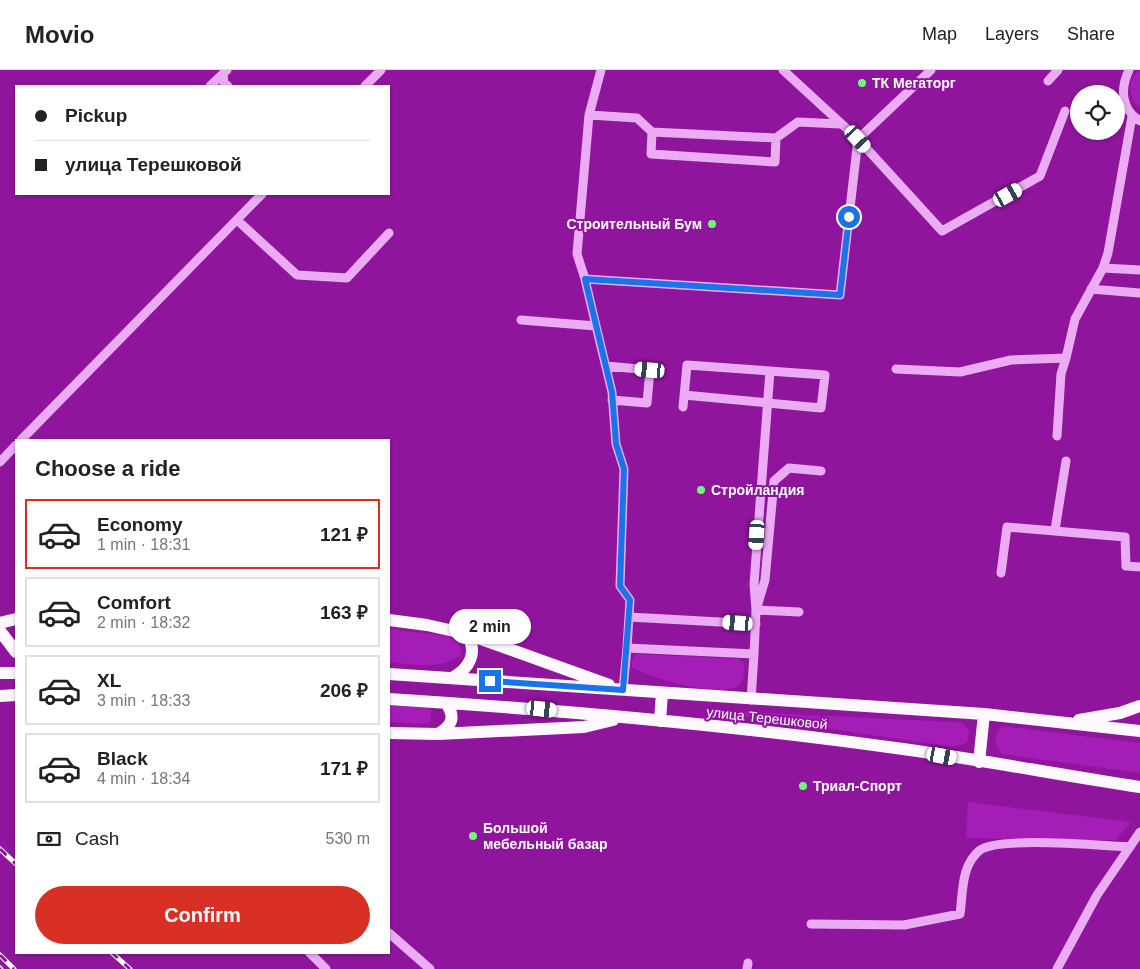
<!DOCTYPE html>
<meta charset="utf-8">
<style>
:root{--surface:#fff;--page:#f6f6f6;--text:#222;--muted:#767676;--line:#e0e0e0;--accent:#d93025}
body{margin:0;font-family:Helvetica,sans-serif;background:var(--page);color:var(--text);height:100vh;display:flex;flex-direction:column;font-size:19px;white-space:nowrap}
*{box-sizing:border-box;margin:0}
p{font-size:16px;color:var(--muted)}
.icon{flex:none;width:28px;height:28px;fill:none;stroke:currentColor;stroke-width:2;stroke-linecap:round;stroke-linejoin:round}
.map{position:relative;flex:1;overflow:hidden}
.panel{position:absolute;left:15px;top:369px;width:375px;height:515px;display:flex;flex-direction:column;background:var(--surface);border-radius:0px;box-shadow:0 1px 4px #0004}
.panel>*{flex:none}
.top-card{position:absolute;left:15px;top:15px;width:375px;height:110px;border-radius:0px;box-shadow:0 1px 4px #0004;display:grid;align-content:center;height:110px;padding:0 20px;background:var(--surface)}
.buttons{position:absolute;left:1070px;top:15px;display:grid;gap:10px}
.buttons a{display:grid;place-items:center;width:55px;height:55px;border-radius:50%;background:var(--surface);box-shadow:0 1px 4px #0004;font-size:25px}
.end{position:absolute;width:22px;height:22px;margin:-11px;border:6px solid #1a73e8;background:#fff;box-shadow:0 0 0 2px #fff}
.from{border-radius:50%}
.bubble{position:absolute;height:35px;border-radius:18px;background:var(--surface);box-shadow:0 1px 4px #0004;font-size:16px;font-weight:700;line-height:35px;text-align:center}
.car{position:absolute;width:15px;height:30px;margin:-15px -8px;border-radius:6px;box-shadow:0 0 4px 1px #0007;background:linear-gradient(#fff 24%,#345 0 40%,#fff 0 76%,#345 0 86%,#fff 0)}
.top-card b{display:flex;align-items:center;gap:18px;height:48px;font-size:19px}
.top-card b+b{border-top:1px solid var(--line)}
.top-card i{width:12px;height:12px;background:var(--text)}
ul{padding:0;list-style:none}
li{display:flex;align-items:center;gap:15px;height:70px;margin:0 10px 8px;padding:0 10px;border:2px solid var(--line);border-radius:0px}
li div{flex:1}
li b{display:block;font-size:19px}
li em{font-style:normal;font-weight:700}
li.active{border-color:var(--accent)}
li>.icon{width:45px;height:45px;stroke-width:1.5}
h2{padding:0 20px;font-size:22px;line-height:60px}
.pay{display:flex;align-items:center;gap:12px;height:55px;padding:0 20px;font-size:19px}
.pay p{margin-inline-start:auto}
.primary-button{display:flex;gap:10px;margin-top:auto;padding:10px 20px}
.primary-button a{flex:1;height:58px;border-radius:30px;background:var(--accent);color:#fff;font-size:20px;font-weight:700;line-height:58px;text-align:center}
header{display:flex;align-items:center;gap:30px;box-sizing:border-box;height:70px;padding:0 25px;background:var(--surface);border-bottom:1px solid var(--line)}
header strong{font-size:24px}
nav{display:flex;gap:28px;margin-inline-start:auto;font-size:18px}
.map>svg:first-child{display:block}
.green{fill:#a51db7}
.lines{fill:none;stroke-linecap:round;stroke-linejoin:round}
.minor{stroke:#ebacf3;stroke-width:9}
.major{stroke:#fff8ff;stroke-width:12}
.rail-casing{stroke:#fff;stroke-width:5}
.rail{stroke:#8f159d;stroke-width:3;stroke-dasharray:9;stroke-linecap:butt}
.route{stroke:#1a73e8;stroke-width:6}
.poi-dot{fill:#6eff75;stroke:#8f159d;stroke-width:2}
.labels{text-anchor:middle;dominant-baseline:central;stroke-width:4;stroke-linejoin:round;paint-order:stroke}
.poi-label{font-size:14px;font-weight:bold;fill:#fff;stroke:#8f159d;text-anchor:start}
.street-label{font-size:14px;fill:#fff;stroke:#8f159d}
</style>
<header>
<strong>Movio</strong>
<nav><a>Map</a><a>Layers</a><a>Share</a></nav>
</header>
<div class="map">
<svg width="1140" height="899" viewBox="0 0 1140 899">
<rect width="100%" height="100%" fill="#8f159d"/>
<path class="green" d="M1140,0V38C1127,28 1127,10 1140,0Z
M389,559L446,566L459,572L462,584C442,601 414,594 389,592Z
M637,584L738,589L744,594C744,600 745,607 741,613C727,631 648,608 632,597V590Z
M389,635L425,637L431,640V652L421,654L389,652Z
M703,640L954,652L963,653L969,662L967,673L953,677Z
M1001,656L1140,673V703L1002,684C994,673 993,667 1001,656Z
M968,732L1131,752L1116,770L966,768Z"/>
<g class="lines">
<path class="minor" d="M601,0L589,45L577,184L585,209L840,225L858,69L931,0
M783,0L858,69L942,161L1040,106L1065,41
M1129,0C1120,19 1121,39 1140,51
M223,4L224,13L228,16
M1048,11L1058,0
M210,16L227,0
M365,16L381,0
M589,45L637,48L652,62L776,68L798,52L840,54
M652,62L651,84L775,92L776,68
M237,150L297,205L347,208L389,163
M1103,198L1140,200
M585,209L596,256
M1091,219L1139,223
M521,250L596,256L612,322L616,374L624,399L620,516L630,530L627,578
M606,296L650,300L647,333L612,330
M896,299L960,302L1011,290L1066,288L1075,249L1103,198L1108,183L1132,46
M683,337L687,295L825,305L821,338L684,325
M1057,366L1061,304L1066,288
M21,370L262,124
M0,392L16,375
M1055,460L1066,391
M1001,503L1007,457L1125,467L1126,496L1140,497
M799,542L756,540L765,510L774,411L789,398L821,401
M629,547L756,554
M754,584L756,540L754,514L770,301
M623,620L627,578L754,584L751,630
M811,854L904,855L960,844C963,822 961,795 980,780C999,766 1103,776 1130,777
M389,863L430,899
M309,882L326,899
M747,899L748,893
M1057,899L1097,825L1140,762"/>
<path class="major" d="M389,550L427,555L467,564L609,615
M0,553L16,549
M0,561L16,582
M0,603H16
M389,604L984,644L1140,661
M452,608C470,598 478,583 467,564
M0,626L16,625
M389,629C561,640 733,655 903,679C982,690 1061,705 1140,717
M1079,650L1120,643L1140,636
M660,651L662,623
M389,663L438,664L584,657L613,650
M438,664C452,656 456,647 446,633
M979,692L984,644"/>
<g class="rail-casing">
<path id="rail" d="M0,779L16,794
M111,882L130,899
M0,885L14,899
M0,898L1,899"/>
</g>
<use href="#rail" class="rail"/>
</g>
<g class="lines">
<path class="route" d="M490,611L623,620L630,530L620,516L624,399L616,374L612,322L585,209L840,225L849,147"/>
</g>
<g class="poi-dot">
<circle cx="862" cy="13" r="5"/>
<circle cx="712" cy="154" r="5"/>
<circle cx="701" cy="420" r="5"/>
<circle cx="803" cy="716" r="5"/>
<circle cx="473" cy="766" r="5"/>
</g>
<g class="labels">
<g class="poi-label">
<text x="872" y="13">ТК Мегаторг</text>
<text x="702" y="154" text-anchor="end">Строительный Бум</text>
<text x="711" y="420">Стройландия</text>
<text x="813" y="716">Триал-Спорт</text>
<text x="483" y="758">Большой<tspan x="483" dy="16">мебельный базар</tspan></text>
</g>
<g class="street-label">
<text transform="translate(767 648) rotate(6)">улица Терешковой</text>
</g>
</g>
</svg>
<div class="buttons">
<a><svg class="icon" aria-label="locate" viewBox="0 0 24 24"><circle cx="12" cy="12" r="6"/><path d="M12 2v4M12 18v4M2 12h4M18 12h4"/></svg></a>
</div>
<i class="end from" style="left:849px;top:147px"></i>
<i class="end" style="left:490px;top:611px"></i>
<div class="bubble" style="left:449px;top:539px;width:82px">2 min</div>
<i class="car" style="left:858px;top:69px;rotate:138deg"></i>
<i class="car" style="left:1008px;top:125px;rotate:61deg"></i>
<i class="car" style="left:650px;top:300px;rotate:275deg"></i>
<i class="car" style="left:757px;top:465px;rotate:184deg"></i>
<i class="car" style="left:738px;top:553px;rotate:274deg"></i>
<i class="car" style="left:542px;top:639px;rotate:96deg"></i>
<i class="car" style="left:942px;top:686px;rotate:100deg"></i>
<div class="top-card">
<b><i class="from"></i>Pickup</b>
<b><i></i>улица Терешковой</b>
</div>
<section class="panel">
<h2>Choose a ride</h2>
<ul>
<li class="active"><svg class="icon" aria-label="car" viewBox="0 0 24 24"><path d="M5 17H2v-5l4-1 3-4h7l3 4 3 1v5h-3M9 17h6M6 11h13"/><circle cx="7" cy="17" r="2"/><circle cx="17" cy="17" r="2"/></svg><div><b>Economy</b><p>1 min · 18:31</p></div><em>121 ₽</em></li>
<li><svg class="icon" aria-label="car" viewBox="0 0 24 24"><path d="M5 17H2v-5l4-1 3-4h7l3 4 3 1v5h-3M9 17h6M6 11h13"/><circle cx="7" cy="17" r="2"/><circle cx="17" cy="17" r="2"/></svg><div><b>Comfort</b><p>2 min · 18:32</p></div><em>163 ₽</em></li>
<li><svg class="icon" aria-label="car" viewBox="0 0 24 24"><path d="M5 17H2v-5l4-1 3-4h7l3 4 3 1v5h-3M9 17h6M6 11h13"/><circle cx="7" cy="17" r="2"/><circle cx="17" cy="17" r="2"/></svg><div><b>XL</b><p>3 min · 18:33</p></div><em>206 ₽</em></li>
<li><svg class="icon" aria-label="car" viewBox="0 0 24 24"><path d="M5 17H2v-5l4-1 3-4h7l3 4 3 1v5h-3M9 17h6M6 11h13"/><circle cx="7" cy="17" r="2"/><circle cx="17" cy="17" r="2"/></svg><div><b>Black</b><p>4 min · 18:34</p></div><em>171 ₽</em></li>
</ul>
<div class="pay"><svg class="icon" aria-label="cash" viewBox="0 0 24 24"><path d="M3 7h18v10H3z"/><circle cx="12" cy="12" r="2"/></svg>Cash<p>530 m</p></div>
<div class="primary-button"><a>Confirm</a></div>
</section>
</div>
